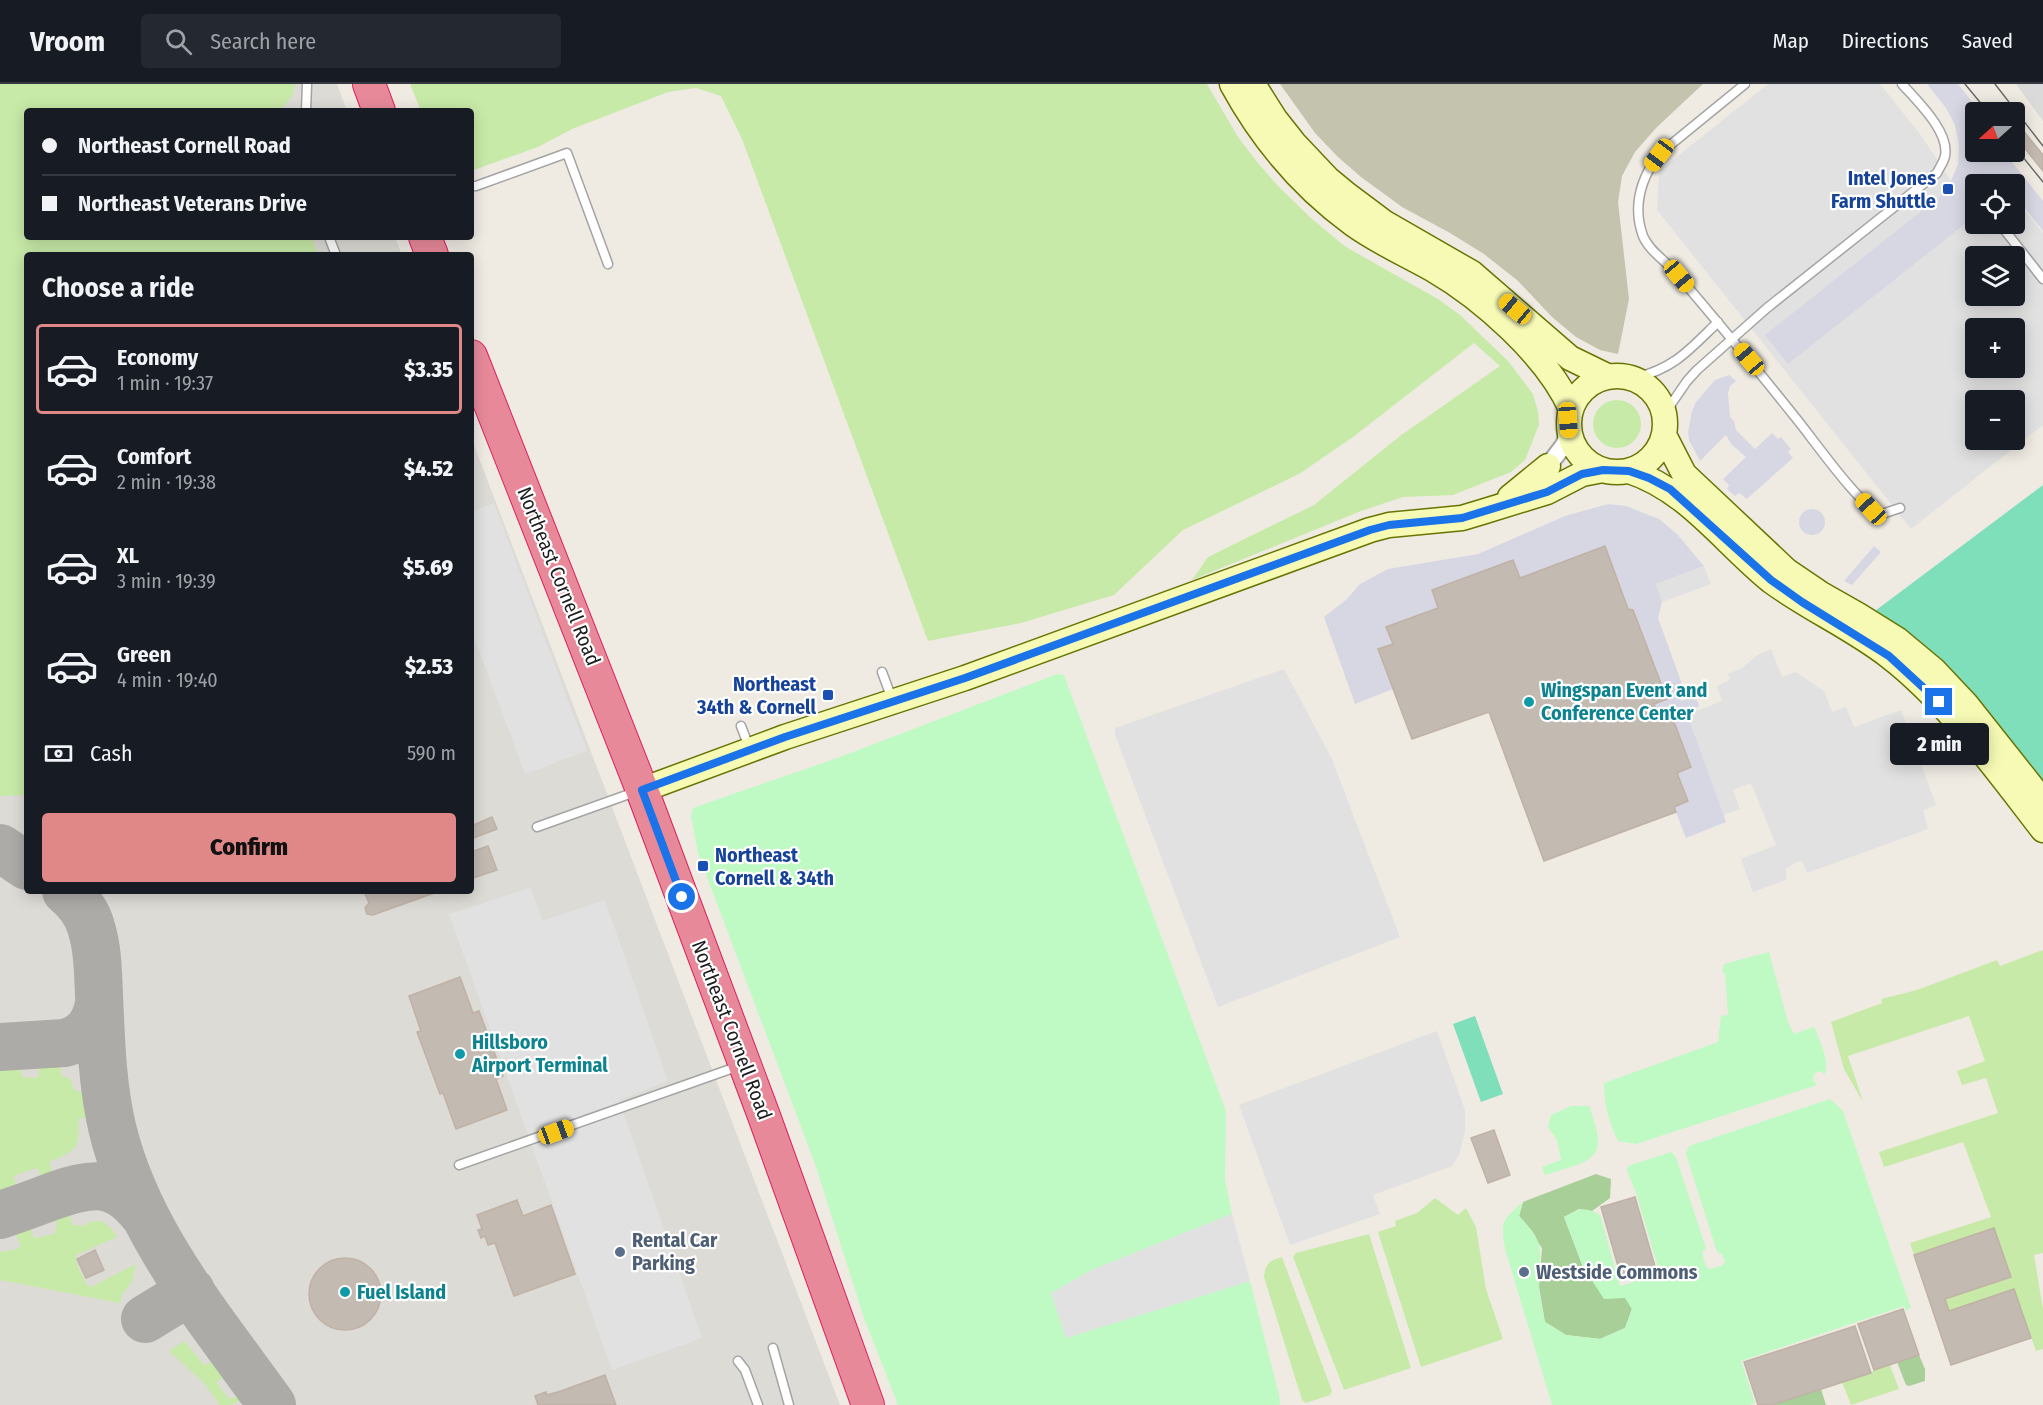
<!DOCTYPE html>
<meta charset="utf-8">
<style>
:root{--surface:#171b24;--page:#242831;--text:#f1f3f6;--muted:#9ea1a6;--line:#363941;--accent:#e08787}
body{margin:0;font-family:"Fira Sans Condensed",sans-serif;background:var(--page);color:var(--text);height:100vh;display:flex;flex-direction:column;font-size:22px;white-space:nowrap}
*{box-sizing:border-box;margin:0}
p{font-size:20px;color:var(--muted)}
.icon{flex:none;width:33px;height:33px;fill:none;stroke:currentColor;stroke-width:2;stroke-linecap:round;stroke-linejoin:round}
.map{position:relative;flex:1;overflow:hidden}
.sheet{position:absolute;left:24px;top:168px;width:450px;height:642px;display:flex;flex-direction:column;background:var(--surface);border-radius:6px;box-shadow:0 3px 15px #0003}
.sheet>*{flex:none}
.guide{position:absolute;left:24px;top:24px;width:450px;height:132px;border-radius:6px;box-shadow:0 3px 15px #0003;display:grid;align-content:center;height:132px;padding:0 18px;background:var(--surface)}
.needle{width:39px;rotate:249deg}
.buttons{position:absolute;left:1965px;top:18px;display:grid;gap:12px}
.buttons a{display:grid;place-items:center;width:60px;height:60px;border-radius:6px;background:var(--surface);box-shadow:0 3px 15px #0003;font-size:30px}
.end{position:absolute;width:27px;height:27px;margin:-14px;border:8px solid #1a73e8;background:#fff;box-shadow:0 0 0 3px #fff}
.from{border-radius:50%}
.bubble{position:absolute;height:42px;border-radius:6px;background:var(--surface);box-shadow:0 3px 15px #0003;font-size:20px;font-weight:800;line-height:42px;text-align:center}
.car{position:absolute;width:18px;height:36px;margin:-18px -9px;border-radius:8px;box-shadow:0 0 4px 2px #0007;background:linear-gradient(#f5c518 24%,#345 0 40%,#f5c518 0 76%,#345 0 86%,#f5c518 0)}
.guide b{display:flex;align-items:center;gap:21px;height:57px;font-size:22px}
.guide b+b{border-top:2px solid var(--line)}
.guide i{width:15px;height:15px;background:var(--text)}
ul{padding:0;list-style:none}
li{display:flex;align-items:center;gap:18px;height:90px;margin:0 12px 9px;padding:0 6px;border:3px solid transparent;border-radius:6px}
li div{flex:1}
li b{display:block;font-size:22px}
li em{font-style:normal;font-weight:800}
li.active{border-color:var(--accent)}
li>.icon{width:54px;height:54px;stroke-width:1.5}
h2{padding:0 18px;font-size:27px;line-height:72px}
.pay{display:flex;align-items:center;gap:15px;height:66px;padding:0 18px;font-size:22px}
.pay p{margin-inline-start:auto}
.primary-button{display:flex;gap:12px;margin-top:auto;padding:12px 18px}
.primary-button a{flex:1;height:69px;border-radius:6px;background:var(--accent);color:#111;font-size:24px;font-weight:800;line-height:69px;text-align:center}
header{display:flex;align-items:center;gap:36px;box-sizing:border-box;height:84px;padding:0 30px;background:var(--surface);border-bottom:2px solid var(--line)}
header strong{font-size:28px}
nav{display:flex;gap:33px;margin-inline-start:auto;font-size:21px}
.search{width:420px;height:54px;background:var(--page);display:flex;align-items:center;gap:15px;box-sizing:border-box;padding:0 21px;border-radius:6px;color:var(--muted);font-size:22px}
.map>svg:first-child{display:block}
.residential{fill:#dbdada}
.airport{fill:#dddbd5}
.construction{fill:#c3c3ae}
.grass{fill:#c8eaa8}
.forest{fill:#a7cf97}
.park{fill:#bffac4}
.pitch{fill:#7fdfbb}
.parking{fill:#e1e1e1;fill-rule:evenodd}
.plaza{fill:#d7d7e4}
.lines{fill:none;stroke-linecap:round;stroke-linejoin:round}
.taxiway{stroke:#adaba7;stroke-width:48}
.building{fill:#c3bab2;stroke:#c0b1a5;stroke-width:1.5}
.lane-casing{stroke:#a4a4a4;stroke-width:11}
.street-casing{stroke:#a4a4a4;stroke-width:20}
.secondary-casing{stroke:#687503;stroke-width:27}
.highway-casing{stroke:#db215f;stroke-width:34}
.lane{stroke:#fff;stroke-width:8}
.street{stroke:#fff;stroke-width:16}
.secondary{stroke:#f6fab5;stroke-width:24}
.highway{stroke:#e8899a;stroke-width:32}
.tram{stroke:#6b6b6b;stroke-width:1.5}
.route{stroke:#1a73e8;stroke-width:8}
.transit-dot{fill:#1a4fb4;stroke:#fff;stroke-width:2}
.culture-dot{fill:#0f9aa8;stroke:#fff;stroke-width:2}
.service-dot{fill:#5c6f8a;stroke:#fff;stroke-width:2}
.labels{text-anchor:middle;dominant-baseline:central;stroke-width:4.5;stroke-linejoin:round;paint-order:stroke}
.transit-label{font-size:20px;font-weight:bold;fill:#164399;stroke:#fff;text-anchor:end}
.street-label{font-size:20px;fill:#1d1d1d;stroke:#fff}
.culture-label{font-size:20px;font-weight:bold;fill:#0d838f;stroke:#fff;text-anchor:start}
.service-label{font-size:20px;font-weight:bold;fill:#4e5e75;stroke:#fff;text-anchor:start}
</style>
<header>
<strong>Vroom</strong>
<div class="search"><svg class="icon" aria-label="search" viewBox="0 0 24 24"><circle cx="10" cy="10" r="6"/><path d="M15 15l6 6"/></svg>Search here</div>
<nav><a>Map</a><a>Directions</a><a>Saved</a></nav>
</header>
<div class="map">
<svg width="2043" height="1321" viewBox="0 0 2043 1321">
<rect width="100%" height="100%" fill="#efebe3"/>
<path class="residential" d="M2016,0H2043V37Z"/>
<path class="airport" d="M0,0H337L347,27H27V153H395L402,171H27V807H471V353L840,1321H0Z"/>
<path class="construction" d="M1280,0H1703L1656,44L1635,68L1622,92L1618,118L1629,215L1618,270L1600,266L1576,253L1552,233L1518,197L1484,170L1450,149L1402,123L1361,93L1338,73L1315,49Z"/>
<path class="grass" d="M0,0H295C294,12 287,20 278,27H27V153H312L318,171H27V711L0,712Z
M410,0H1207L1238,53L1258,79L1279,103L1312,135L1346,163L1438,215L1460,231L1508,277L1533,310L1538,328L1539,341L1525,376L1511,388L1453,411L1403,413L1361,427L1192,496L1208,473L1314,421L1400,352L1500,282L1474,259L1353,353L1299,390L1183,446L1114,511L1021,539L928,557L742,55L721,12L696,4L668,8L572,45L538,63L471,87V27H421Z
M1593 340a24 24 0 1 1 48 0a24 24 0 1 1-48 0Z
M2043,866V1169L2034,1171L2043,1225V1265L2036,1267L2014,1205L1949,1227L1945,1215L2010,1193L1994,1145L1914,1171L1910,1159L1991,1133L1963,1058L1884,1083L1879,1068L1998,1029L1986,994L1962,1001L1957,987L1985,977L1969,932L1848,972L1863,1018L1844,985L1831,938L1882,919L1881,915L1917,906L1997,876L2000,882Z
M20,981L22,993L37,994L39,990L38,981H60L61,991L70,995L74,1006L85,1009L90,1032L78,1035C81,1064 76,1067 49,1078L53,1091L42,1095L37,1084L13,1092L17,1104L0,1110V983Z
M1435,1114L1458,1131L1466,1124L1476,1143L1486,1205L1503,1255L1421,1283L1378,1148L1396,1142L1395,1137L1417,1129Z
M68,1128L73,1141L84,1142L89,1138L102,1137L112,1145L117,1153L76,1171V1178L87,1201L91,1203L136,1180L132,1198L122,1210L120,1219L0,1196V1168L17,1165L21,1162L14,1147L30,1142L34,1154L54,1150L57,1143L56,1133Z
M1369,1150L1411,1284L1344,1306L1293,1173L1296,1169Z
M1282,1173L1332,1307L1330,1311L1306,1319L1302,1316L1264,1193C1265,1180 1270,1176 1282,1173Z
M184,1257L204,1281L215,1277L226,1292L217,1297V1299L229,1315L239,1311L242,1315L232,1321H220L205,1300L169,1267Z
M1890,1281L1899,1305L1851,1321L1842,1298Z"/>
<path class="forest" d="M1596,1090L1611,1095L1610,1114L1592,1127L1579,1125L1564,1133L1583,1183L1625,1213L1632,1225L1625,1244L1600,1255L1566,1251L1545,1238L1539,1203L1542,1164L1519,1132L1523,1118Z
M1919,1271L1925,1285V1297L1909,1302L1906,1301L1897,1278Z
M1821,1305L1826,1321H1772Z"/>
<path class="park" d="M1057,590L1064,591L1226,1027L1225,1095L1232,1130L1092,1186L1051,1209L1066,1254L1250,1197L1279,1311L1280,1321H898L864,1234L815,1080L698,769L691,732L693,724L840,673Z
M1769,868L1788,938L1794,950L1814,943L1816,947C1821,961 1829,975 1825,990L1819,987L1814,990L1813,996L1817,1001L1636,1060L1618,1057C1609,1038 1604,1021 1604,999L1718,958L1721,932L1728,931L1725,889L1722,888L1724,880Z
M1830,1015L1843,1027L1911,1224L1906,1227L1904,1222L1741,1277L1755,1319L1749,1321H1552L1505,1165C1501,1137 1501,1137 1523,1118L1519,1132C1547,1160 1539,1165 1539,1200C1539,1212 1543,1226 1545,1238L1566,1251L1600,1255L1625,1244L1632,1225L1625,1214L1604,1215L1583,1183L1564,1133C1579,1125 1584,1122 1600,1131L1620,1202L1660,1190L1636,1109L1627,1087L1628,1082L1671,1068L1676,1073L1706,1164L1702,1168L1706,1183L1710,1185L1721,1182L1725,1178L1722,1170L1717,1168L1686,1070L1689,1062Z
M1571,1022H1589C1610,1078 1593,1076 1545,1091L1542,1083L1561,1076L1557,1056L1548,1043L1551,1031Z"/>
<path class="pitch" d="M2043,401V700L1954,589L1913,553L1875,527Z
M1475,932L1503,1010L1481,1018L1453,940Z"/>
<path class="parking" d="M1768,0H1880L1920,50L1975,133L1976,140H1980L1984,144L1990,140H2014L2015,120L2018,118L2043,149V341L1911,445L1657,126L1659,87ZM1976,172H2014V212H1976ZM1976,244H2014V284H1976ZM1976,316H2014V356H1976Z
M494,419L587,667L525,690L471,545V428Z
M1704,482L1711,500L1662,518L1656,500Z
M1771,565L1782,593L1796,588L1824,607L1832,628L1846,623L1854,643L1901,626L1936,721L1923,726L1928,745L1807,789L1803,778L1798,777L1786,785V796L1753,808L1741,775L1776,761L1751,699L1733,706L1740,725L1723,731L1687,631L1722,617L1717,602L1730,596L1728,590L1742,584L1758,571Z
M1284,585L1331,673L1400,853L1218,923L1115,651V644Z
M530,804L543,837L605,816L668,997L619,1016L702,1254L612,1286L449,830Z
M1437,947L1465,1026V1047L1459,1071L1452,1082L1373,1111L1380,1130L1290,1161L1239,1021Z
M1232,1130L1250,1197L1066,1254L1051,1209L1092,1186Z"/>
<path class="plaza" d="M1927,0H1958L1973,19L1968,22L1975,32L1976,68H2004L2043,117V147L2018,116L2015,118L2014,100H1976L1975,132L1788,280L1765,251L1938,114L1950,99L1958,80L1959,61L1955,41L1946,24Z
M1729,291L1736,297L1730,302L1728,309L1730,333L1734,337L1736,346L1755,365L1772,349L1778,355L1781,353L1791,365L1788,368L1793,374L1747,415L1739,409L1735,412L1727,405L1729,401L1723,395L1746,373L1731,360L1726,351L1700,377L1689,356L1688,348L1692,327L1696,318L1715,296Z
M1608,420L1626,422L1659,435L1677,450L1704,482L1656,500L1662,518L1658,534L1682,600L1676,602L1681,617L1695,612L1699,621L1698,623L1686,627L1726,738L1686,754L1674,723L1688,717L1677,689L1691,683L1673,635L1661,639L1654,620L1666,615L1633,526L1628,525L1605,462L1520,494L1513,476L1432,506L1438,524L1387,543L1393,560L1378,565L1393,605L1355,620L1324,533L1347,515L1360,500L1388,485L1478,470L1565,432Z
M1799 438a13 13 0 1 1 26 0a13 13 0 1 1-26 0Z
M1874,462L1881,468L1852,501L1844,497Z"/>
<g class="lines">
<path class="taxiway" d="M0,764L27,782
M66,807C78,817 87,828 91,843C98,865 98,889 99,911C101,955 102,1000 112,1043C137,1149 210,1234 272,1321
M0,963L65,959C86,953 95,940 99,920
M0,1131C18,1125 35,1119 53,1112C91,1099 115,1094 143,1130
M145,1235L191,1207"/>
</g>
<path class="building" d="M2018,40L2043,71V87L2014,51V43Z
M1605,462L1628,525L1633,526L1667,615L1654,620L1661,639L1673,635L1691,683L1677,689L1688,717L1674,723L1676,728L1544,777L1489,628L1412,655L1378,565L1393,560L1386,543L1438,524L1432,506L1513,476L1520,494Z
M492,733L497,745L471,755V742Z
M488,762L497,786L473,794L471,768Z
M364,807H433L434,809L373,831L367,830L365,824L369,819Z
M460,893L473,929L479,927L503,992L496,995L507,1026L456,1045L443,1009L440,1010L417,948L421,947L409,912Z
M1494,1046L1510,1091L1488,1099L1471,1054Z
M1635,1113L1656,1186L1622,1196L1601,1123Z
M517,1116L523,1132L551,1121L575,1190L514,1212L495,1159L488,1161L485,1152L481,1154L478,1146L482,1145L477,1131Z
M1994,1144L2011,1193L1945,1215L1949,1227L2014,1205L2031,1254L1951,1281L1914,1171Z
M95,1166L104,1186L86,1194L77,1175Z
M309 1210a36 36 0 1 1 72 0a36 36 0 1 1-72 0Z
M1903,1225L1919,1271L1874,1286L1858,1240Z
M1855,1242L1871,1289L1772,1321H1758L1744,1278Z
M605,1291L616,1321H538L535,1312L546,1308L547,1311L561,1307Z"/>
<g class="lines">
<g class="lane-casing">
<path id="lane" d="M1745,0L1658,71C1641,95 1632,122 1643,152C1649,167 1666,177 1676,189C1716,236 1756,284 1795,333C1811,352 1862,426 1882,430L1900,424
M306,27L307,0
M471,102H476L567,69L608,180
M2003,144L2043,195
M329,153L336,171
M1635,294C1675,284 1689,266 1718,238
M1665,329L1687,297L1697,286L1767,224L1937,89C1939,84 1944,78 1945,72C1950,48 1917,17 1902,0
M882,588L892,615
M741,642L749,663
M537,743L635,708
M459,1081L739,982
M773,1264L789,1321
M738,1277L745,1286L758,1321"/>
</g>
<g class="street-casing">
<path id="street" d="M1548,382L1564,361L1569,348"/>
</g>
<g class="secondary-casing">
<path id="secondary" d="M1232,0C1262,55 1302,103 1353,140C1378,158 1405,170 1432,185C1482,214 1547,271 1571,325
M1253,0L1275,35L1294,59L1328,95L1345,109L1385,139L1472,189L1570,274L1607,292
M1569 340a48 48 0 1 1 96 0a48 48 0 1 1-96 0Z
M1665,353L1684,390L1787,487L1821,510L1858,531L1898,556L1934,586L1966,620L2043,717
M1629,387C1688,406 1724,459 1771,497C1809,525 1853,544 1890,573C1947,617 1999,689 2043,746
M1510,413L1548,382
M642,706L785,653L965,594L1370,446L1389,441L1462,434L1482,428L1547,408L1582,390L1603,386"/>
</g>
<g class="highway-casing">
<path id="highway" d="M369,0L379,27
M425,153L432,171
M471,272L642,706L764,1032L868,1321"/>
</g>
<use href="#lane" class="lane"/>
<use href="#street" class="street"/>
<use href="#secondary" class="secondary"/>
<use href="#highway" class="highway"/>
<path class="tram" d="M1965,0L1988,28
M1995,0L2043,62
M2014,62L2043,98"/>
</g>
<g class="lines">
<path class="route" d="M682,813L642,706L785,653L965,594L1370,446L1389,441L1462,434L1547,408L1582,390L1603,386L1629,387L1649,394L1670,405L1771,496L1802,518L1889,572L1939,618"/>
</g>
<g class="transit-dot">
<rect x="1942" y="99" width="12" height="12" rx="3"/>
<rect x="822" y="605" width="12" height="12" rx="3"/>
<rect x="697" y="776" width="12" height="12" rx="3"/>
</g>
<g class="culture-dot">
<circle cx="1529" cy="618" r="6"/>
<circle cx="460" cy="970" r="6"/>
<circle cx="345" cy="1208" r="6"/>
</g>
<g class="service-dot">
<circle cx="620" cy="1168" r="6"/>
<circle cx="1524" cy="1188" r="6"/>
</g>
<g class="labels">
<g class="transit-label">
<text x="1936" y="94">Intel Jones<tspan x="1936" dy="23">Farm Shuttle</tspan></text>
<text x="816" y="600">Northeast<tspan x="816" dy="23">34th &amp; Cornell</tspan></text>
<text x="715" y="771" text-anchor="start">Northeast<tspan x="715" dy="23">Cornell &amp; 34th</tspan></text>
</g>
<g class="street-label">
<text transform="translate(559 492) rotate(68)">Northeast Cornell Road</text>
<text transform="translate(732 946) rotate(69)">Northeast Cornell Road</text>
</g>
<g class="culture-label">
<text x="1541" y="606">Wingspan Event and<tspan x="1541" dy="23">Conference Center</tspan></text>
<text x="472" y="958">Hillsboro<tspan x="472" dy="23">Airport Terminal</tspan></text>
<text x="357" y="1208">Fuel Island</text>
</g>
<g class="service-label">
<text x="632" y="1156">Rental Car<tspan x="632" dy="23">Parking</tspan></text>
<text x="1536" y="1188">Westside Commons</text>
</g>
</g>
</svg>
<div class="buttons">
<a><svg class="needle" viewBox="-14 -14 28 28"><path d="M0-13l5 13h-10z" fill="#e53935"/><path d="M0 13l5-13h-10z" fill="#9ea1a6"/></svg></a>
<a><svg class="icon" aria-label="locate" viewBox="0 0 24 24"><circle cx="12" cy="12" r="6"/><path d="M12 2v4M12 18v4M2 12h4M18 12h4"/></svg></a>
<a><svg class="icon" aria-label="layers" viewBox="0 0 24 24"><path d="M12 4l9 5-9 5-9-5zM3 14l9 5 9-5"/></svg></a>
<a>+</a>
<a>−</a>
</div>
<i class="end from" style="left:682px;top:813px"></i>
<i class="end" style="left:1939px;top:618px"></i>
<div class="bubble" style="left:1890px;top:639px;width:99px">2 min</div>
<i class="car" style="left:1659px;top:71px;rotate:217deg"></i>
<i class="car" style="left:1679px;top:192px;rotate:140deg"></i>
<i class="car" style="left:1515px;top:225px;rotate:310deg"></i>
<i class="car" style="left:1749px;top:275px;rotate:320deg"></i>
<i class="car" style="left:1568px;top:336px;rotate:176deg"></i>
<i class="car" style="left:1871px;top:425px;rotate:317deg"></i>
<i class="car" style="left:556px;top:1048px;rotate:70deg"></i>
<div class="guide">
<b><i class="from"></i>Northeast Cornell Road</b>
<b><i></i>Northeast Veterans Drive</b>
</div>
<section class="sheet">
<h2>Choose a ride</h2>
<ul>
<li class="active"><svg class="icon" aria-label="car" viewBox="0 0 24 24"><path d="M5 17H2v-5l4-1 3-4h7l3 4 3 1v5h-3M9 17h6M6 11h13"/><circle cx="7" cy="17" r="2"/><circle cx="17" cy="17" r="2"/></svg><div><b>Economy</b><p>1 min · 19:37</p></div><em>$3.35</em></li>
<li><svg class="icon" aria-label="car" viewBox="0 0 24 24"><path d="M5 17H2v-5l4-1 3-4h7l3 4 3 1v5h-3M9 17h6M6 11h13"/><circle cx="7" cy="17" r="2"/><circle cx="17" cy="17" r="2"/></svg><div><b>Comfort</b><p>2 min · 19:38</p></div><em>$4.52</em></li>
<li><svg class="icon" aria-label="car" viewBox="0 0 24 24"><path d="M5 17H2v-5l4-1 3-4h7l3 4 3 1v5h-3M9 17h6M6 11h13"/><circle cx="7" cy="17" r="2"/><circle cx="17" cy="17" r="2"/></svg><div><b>XL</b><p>3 min · 19:39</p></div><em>$5.69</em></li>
<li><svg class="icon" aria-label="car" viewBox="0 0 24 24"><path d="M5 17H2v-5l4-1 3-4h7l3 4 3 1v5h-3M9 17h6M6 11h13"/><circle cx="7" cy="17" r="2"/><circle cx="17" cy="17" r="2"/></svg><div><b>Green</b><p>4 min · 19:40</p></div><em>$2.53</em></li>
</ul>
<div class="pay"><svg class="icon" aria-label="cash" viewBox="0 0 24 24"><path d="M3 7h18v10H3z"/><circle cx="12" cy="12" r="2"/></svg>Cash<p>590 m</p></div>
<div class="primary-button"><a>Confirm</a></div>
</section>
</div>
